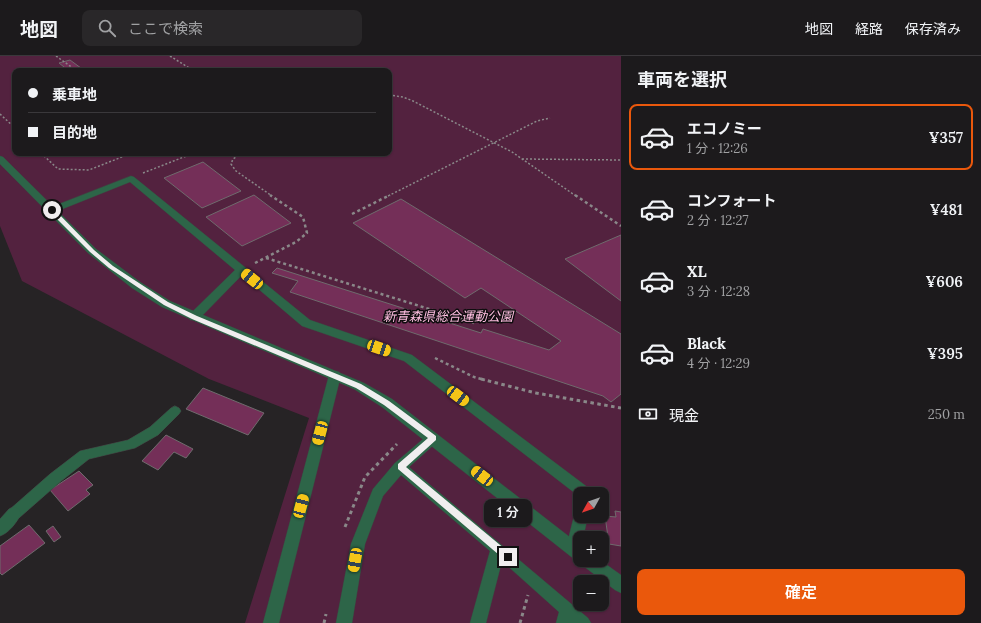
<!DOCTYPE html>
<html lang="ja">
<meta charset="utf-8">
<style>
:root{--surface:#1c1a1c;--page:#292729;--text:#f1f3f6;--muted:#a0a1a3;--line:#3a383b;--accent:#ea580c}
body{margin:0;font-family:Lora,"Noto Sans JP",serif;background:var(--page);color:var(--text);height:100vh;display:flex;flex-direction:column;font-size:15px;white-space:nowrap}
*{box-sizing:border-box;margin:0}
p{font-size:13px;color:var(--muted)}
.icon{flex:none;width:22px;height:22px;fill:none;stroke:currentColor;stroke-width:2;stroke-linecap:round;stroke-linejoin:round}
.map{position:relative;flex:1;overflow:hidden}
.sheet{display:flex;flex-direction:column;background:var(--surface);width:360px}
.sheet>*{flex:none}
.banner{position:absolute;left:12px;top:12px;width:380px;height:88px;border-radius:8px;box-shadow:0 1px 3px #0004,0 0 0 1px var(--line);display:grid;align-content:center;height:88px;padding:0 16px;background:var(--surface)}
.needle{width:26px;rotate:230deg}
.tools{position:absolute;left:573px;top:431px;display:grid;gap:8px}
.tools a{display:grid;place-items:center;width:36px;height:36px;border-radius:8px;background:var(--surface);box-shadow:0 1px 3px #0004,0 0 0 1px var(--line);font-size:20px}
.end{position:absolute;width:18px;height:18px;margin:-9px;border:5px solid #f0eeef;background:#111;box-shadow:0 0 0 2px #111}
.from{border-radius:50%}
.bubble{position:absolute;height:28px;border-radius:8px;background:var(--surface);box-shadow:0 1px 3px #0004,0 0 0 1px var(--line);font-size:13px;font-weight:600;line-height:28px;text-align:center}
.car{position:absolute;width:12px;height:24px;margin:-12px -6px;border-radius:5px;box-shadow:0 0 3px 1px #0007;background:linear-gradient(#f5c518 24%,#345 0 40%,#f5c518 0 76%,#345 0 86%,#f5c518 0)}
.banner b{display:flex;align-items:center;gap:14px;height:38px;font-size:15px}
.banner b+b{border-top:1px solid var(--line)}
.banner i{width:10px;height:10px;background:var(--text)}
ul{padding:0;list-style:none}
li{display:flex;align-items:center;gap:12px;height:66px;margin:0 8px 6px;padding:0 8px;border:2px solid transparent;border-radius:8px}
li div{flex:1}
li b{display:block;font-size:15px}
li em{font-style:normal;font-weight:600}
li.current{border-color:var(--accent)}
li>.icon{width:36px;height:36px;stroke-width:1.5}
h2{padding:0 16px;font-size:18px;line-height:48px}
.pay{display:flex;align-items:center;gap:10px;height:44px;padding:0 16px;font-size:15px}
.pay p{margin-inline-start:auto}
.button{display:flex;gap:8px;margin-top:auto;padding:8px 16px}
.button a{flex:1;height:46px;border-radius:8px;background:var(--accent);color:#fff;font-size:16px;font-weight:600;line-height:46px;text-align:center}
header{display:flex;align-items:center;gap:24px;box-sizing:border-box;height:56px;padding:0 20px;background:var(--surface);border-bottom:1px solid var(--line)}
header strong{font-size:19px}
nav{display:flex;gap:22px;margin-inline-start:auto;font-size:14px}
.search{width:280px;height:36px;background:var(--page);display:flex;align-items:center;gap:10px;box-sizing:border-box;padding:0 14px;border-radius:8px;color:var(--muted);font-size:15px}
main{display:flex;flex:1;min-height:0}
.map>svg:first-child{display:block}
.green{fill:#53223f;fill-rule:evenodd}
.building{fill:#742f58;stroke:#6f6b6d}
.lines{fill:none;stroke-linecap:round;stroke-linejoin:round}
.lane-casing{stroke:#423f41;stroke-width:1}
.street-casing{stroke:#423f41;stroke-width:1}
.path-far2{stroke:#8a8889;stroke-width:1.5;stroke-dasharray:2 2;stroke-linecap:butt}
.path-far1{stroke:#8a8889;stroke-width:2.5;stroke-dasharray:3 3;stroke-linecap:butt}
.path{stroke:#8a8889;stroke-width:3;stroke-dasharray:3.5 3.5;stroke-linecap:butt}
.lane{fill:#2d6548;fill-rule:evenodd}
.street{fill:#2d6548;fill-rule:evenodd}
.route{fill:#f0eeef}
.labels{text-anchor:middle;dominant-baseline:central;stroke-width:3;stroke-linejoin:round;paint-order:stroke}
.park-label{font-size:13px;font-style:italic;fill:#ffbfe1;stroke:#0e0d0e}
</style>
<header>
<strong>地図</strong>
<div class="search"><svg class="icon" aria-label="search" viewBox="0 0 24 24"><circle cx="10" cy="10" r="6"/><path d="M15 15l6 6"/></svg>ここで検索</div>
<nav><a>地図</a><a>経路</a><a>保存済み</a></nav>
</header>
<main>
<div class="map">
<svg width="621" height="567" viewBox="0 0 621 567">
<rect width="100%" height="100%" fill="#262325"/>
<path class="green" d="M0,0H621V567H245L309,362L209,323L22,225L0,170ZM15,15H389V97H15ZM580,438H602V460H580ZM580,482H602V504H580ZM580,526H602V548H580Z"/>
<path class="building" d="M70,4L85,15H69L59,7Z
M203,106L241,135L202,152L164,122Z
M254,139L291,167L242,190L206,161Z
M401,143L621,278V338L611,346L603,340L290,236L298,225L272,217L277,212L481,277L483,273L549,294L561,285L481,232L465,242L353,167Z
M621,179V245L565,203Z
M203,332L264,357L248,379L186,353Z
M166,379L193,393L186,402L174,396L158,414L142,405Z
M79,415L93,429L86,434L90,438L68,455L50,434Z
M615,455L621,456V490L609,488L605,460L616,461Z
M29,469L45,487L2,519L0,517V490Z
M53,470L61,481L54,486L46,475Z"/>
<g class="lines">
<g class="lane-casing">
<path id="lane" d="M131,120L134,121L310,264L412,299L586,430L590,438H580V443L578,442L576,438L404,305L302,270L242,219L198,264H190L189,261L190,258L235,214L130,126L55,156L52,157L47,154L49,152Z
M335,315L339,316L341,319L279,567H263L329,319L331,316Z
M175,350L179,352L181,355L179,358L158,379L135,392L89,403L60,426L19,462L14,464L9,462L7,458L9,454L50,418L80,395L128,384L150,371L171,352Z
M433,377L437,378L439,382L437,386L409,411L588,562L591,567H556L559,556L502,505L486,567H470L490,495L401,419L383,440L365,488L352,567H336L351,488L373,433L395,407L429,378Z
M580,454V460H588L583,482H580V492L578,497L573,498L568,497L566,492L574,460L576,456Z"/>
</g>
<g class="street-casing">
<path id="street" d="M0,100L3,101L96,193L140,226L170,245L364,327L392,343L580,489V504H600L621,519V537L615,534L582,509L581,505L574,503L382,351L354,333L162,251L132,232L88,197L0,108Z
M14,451L19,453L21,458C17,466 9,477 0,480V463L9,453Z"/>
</g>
<path class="path-far2" d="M56,0L77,15
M170,0L194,15
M389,39L403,41L413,45L512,96L576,140
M0,58L15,72
M41,97L58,113L89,114L132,97
M242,97L233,103L231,108L236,115L272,140
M522,103L621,104
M143,117L194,97
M388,140L537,65L550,62"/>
<path class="path-far1" d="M575,139L621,170
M352,158L390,139
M266,202L474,267
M255,207L296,186L307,177L303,161L270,139
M435,302L474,321L485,324"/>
<path class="path" d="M481,323L536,337L621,352
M345,471L365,421L397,388
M324,567L326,558
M520,567L528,539"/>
<use href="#lane" class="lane"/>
<use href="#street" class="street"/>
</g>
<path class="route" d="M50,153H54L94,194L113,210L168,246L197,260L361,328L389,345L436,380V384L406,411L511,498L512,501L511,504H505L398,413V408L428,382L384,349L356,332L192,263L164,249L109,212L90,196L50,156Z"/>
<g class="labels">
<g class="park-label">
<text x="448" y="260">新青森県総合運動公園</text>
</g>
</g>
</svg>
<div class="tools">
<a><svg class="needle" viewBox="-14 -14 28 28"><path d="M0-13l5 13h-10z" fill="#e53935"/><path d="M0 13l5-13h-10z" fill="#a0a1a3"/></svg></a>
<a>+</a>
<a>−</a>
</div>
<i class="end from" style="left:52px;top:154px"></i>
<i class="end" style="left:508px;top:501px"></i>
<div class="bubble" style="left:484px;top:443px;width:48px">1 分</div>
<i class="car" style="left:252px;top:223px;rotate:309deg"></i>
<i class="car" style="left:379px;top:292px;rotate:109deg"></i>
<i class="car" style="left:458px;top:340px;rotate:127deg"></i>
<i class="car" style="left:320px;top:377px;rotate:195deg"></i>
<i class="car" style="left:482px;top:420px;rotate:308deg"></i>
<i class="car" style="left:301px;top:450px;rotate:15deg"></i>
<i class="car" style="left:355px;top:504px;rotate:190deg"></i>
<div class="banner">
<b><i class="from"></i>乗車地</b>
<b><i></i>目的地</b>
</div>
</div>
<section class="sheet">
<h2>車両を選択</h2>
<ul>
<li class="current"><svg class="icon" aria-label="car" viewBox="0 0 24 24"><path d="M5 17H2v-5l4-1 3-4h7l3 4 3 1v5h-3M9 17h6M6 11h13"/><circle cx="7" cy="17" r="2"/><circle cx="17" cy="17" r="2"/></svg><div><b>エコノミー</b><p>1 分 · 12:26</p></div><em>¥357</em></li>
<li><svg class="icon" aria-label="car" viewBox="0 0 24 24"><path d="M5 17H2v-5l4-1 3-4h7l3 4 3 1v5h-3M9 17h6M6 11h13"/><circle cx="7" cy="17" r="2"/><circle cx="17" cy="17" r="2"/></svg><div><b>コンフォート</b><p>2 分 · 12:27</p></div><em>¥481</em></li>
<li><svg class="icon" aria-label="car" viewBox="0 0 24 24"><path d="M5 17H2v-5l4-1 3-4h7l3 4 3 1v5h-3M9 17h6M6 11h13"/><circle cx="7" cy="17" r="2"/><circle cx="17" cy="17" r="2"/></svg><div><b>XL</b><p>3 分 · 12:28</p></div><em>¥606</em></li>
<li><svg class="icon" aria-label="car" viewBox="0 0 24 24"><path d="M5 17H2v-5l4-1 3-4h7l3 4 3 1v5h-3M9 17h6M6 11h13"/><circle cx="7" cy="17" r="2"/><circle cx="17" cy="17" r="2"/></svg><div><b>Black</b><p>4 分 · 12:29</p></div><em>¥395</em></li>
</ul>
<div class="pay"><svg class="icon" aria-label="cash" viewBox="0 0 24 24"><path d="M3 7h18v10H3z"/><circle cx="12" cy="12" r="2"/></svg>現金<p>250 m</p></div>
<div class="button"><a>確定</a></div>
</section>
</main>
